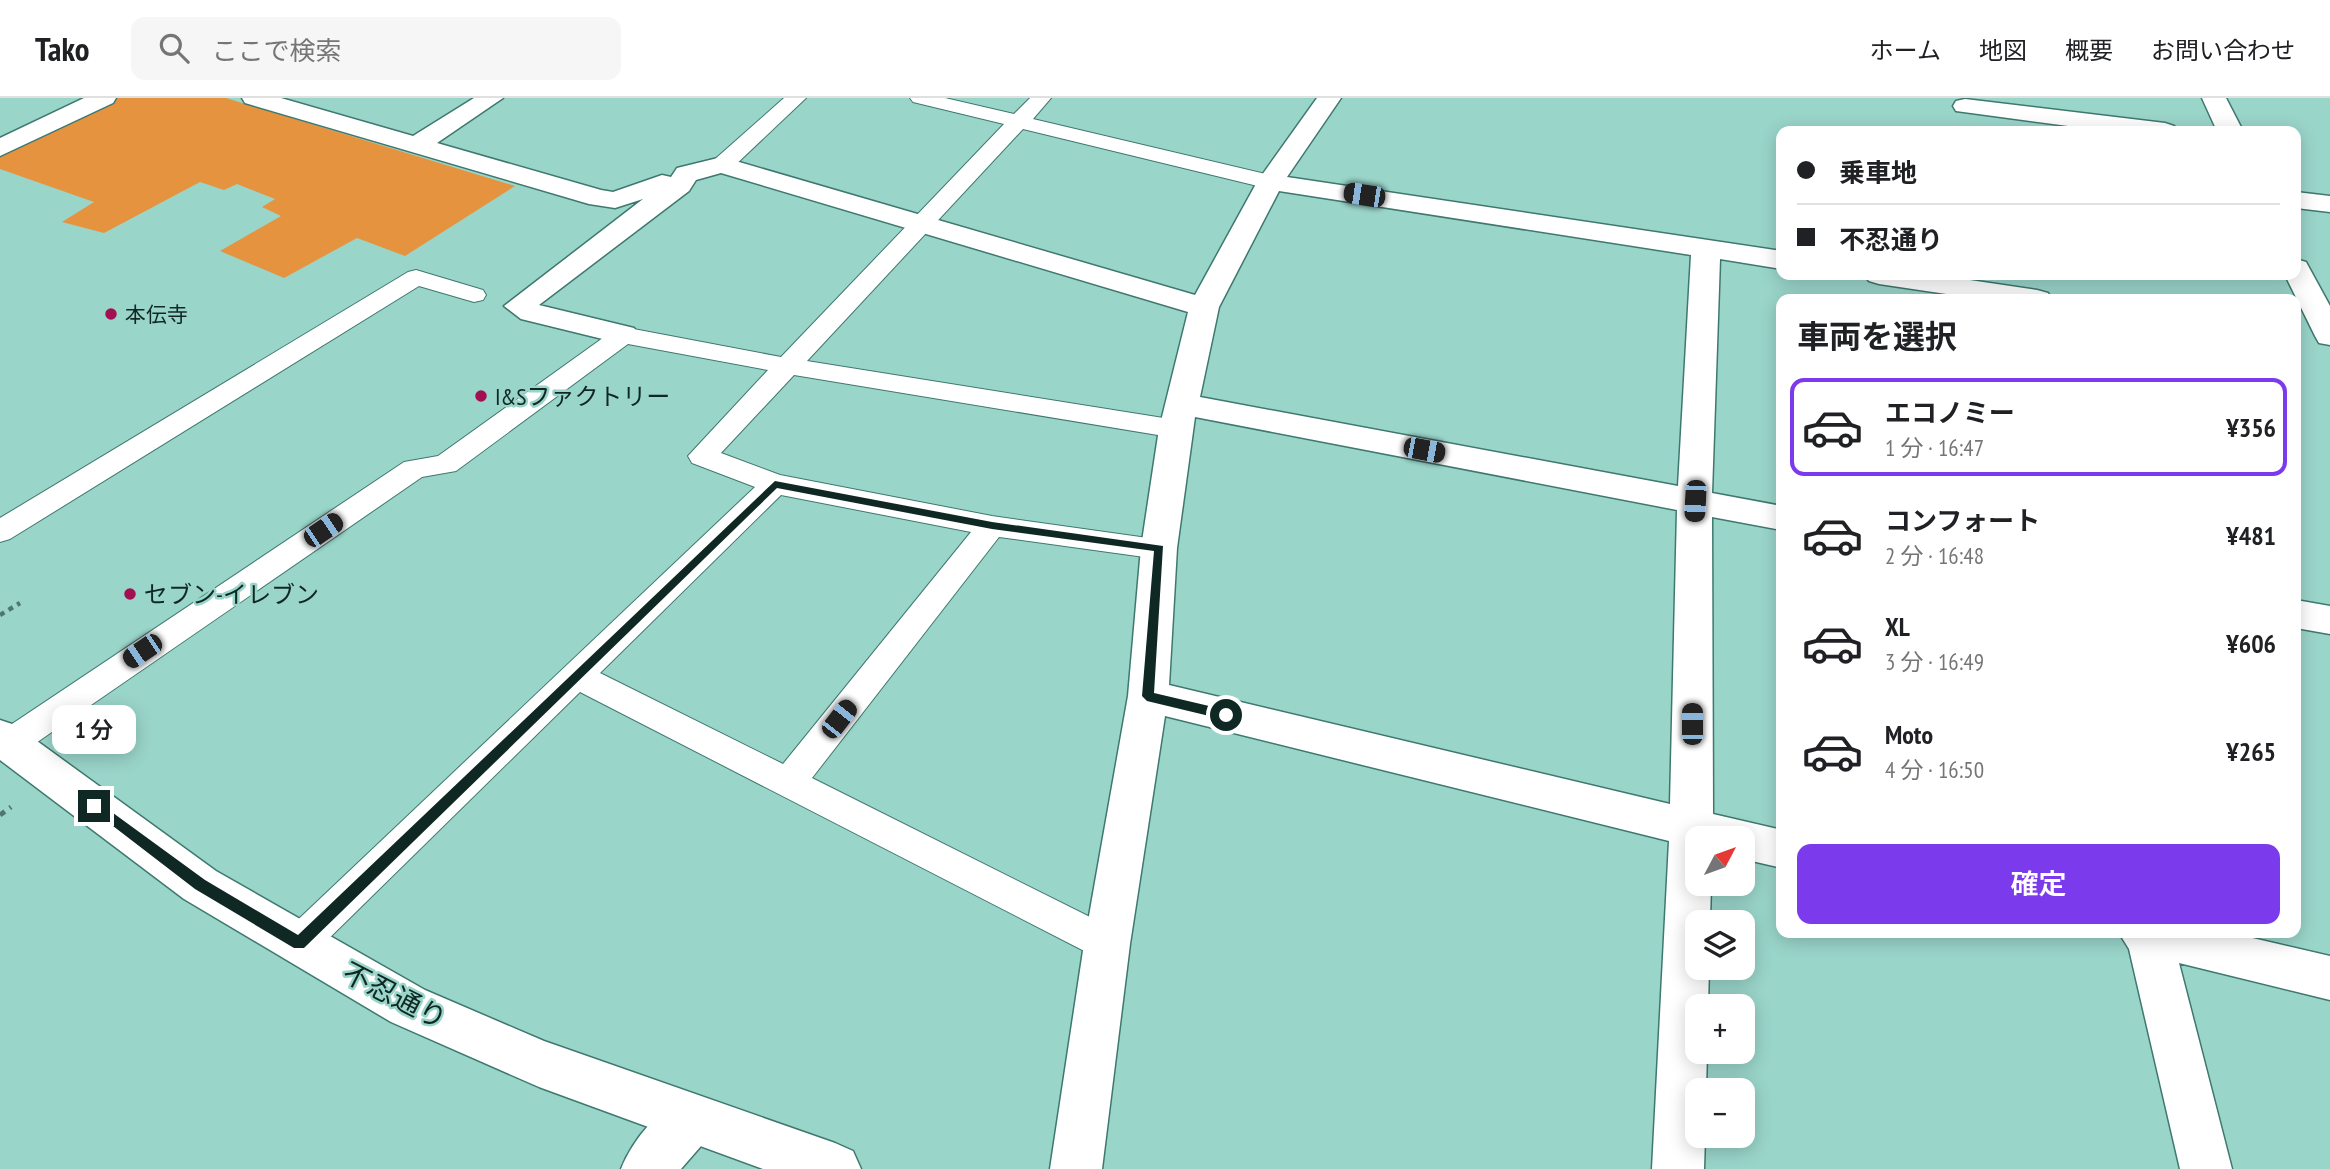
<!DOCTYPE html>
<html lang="ja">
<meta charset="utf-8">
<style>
:root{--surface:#fff;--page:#f6f6f6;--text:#202124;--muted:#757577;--line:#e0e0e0;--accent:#7c3aed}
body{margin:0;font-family:"PT Sans Narrow","Noto Sans JP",sans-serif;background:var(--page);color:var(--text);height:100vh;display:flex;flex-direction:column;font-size:26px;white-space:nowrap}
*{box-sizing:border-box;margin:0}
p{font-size:23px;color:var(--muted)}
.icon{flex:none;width:38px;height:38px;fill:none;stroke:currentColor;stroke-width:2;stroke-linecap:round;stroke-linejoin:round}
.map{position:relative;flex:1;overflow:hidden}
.drawer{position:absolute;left:1776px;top:196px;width:525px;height:644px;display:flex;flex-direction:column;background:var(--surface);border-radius:14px;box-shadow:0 4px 18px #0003}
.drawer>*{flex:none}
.banner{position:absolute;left:1776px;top:28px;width:525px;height:154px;border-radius:14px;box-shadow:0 4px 18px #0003;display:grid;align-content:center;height:154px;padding:0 21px;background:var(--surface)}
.needle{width:46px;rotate:49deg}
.buttons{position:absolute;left:1685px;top:728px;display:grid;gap:14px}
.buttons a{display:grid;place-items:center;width:70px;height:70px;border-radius:14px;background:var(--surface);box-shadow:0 4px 18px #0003;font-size:35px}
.end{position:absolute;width:32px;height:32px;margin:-16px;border:9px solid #102824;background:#fff;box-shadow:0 0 0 4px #fff}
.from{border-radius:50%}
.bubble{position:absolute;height:49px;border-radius:14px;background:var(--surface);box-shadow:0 4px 18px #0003;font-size:23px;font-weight:600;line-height:49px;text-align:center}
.car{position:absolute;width:21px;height:42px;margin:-21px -10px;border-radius:9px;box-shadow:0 0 5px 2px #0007;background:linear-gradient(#222 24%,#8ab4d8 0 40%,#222 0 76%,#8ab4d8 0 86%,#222 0)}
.banner b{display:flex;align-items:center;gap:24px;height:66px;font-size:26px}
.banner b+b{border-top:2px solid var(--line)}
.banner i{width:18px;height:18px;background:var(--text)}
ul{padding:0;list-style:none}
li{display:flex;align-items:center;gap:21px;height:98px;margin:0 14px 10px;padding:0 7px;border:4px solid transparent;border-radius:14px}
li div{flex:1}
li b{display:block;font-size:26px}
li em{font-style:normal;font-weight:600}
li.on{border-color:var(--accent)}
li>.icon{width:63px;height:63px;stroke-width:1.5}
h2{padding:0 21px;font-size:32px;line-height:84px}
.button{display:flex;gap:14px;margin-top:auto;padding:14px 21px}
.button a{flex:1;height:80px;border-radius:14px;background:var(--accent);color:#fff;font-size:28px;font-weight:600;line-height:80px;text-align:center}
header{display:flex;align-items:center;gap:42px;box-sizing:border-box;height:98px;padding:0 35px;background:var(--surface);border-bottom:2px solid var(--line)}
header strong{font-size:33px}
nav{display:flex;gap:38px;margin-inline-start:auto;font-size:24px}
.search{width:490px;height:63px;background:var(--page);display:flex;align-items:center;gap:18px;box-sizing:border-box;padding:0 24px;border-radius:14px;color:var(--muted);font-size:26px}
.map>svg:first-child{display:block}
.green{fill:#e6933f}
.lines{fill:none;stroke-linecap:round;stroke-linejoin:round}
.service-casing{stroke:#3e786f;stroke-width:2}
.minor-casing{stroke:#3e786f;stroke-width:3}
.secondary-casing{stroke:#3e786f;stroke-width:3}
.path-far1{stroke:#4f7770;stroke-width:4.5;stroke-dasharray:5 5;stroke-linecap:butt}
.path{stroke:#4f7770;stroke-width:5;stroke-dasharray:6 6;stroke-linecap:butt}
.service{fill:#fff;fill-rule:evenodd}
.minor{fill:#fff;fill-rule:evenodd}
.secondary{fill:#fff;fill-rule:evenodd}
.route{fill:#102824}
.poi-dot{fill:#a31052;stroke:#9ad5ca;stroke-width:2.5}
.labels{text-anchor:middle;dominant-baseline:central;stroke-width:5;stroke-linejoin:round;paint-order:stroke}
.far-poi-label{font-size:21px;fill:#102824;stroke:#9ad5ca;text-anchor:start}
.poi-label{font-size:24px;fill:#102824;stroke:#9ad5ca;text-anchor:start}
.near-street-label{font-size:28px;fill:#102824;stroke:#9ad5ca}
</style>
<header>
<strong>Tako</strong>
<div class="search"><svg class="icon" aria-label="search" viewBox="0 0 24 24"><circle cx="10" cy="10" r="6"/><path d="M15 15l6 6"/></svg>ここで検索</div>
<nav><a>ホーム</a><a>地図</a><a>概要</a><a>お問い合わせ</a></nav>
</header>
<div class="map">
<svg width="2330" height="1071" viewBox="0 0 2330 1071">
<rect width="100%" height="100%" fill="#9ad5ca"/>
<path class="green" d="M117,0H226L515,88L405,158L357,140L284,180L220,153L281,118L262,109L275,101L237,86L224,92L200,84L104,135L62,124L94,104L0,71V57Z"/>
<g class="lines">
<g class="service-casing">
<path id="service" d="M784,0H806L730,72H714L711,67L714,62Z
M910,0H945L1014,16L1030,0H1051L1033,21L1278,79L1281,84L1270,91L1023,31L807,263L1176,322L1186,325L1190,331L1186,337L1176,340L794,277L721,355L780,377L992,418L1169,443L1174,450L1169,457L1159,461L999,439L812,680L1120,834L1126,846L1120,858L1107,863L1094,858L580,594L312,857L299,862L286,857L280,845L286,833L755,389L692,365L688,358L768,272L628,246L456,373L422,379L20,656L8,660L0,657V634L404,364L438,358L614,232L623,229L781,259L1004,26L913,4ZM781,397L971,434L783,666L600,575Z
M416,172L483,192L486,197L483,202L474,204L419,188L10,441L0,444V420L408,174Z"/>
</g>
<g class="minor-casing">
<path id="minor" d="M84,0H116L113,5L0,58V40Z
M242,0H281L413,38L474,0H503L437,45L601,92L613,94L662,77L671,79L677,70L722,59L1195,197L1257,84L1317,0H1341L1287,79L1782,153V171L1720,161L1712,395L1782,408V432L1712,419L1713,716L1782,732V770L1743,761V740H1698V786H1711L1710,824H1698V870H1709L1708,908H1698V954H1707L1706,992H1698V1038H1705L1704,1071H1652L1669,743L1165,618L1130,846L1102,1071H1050L1084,846L1128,598L1141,450L1159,331L1188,214L721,75L696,82L689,93L539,207L634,230L638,237L634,244L623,246L521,221L504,208L643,101L615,110L589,106L245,5ZM1279,93L1691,157L1678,388L1200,299L1219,209ZM1195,319L1677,412L1670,706L1169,587L1177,450Z
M2202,0H2226L2243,33H2217Z
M1965,1L2165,25L2174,28L2178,33H2106L1956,13L1953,8L1956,3Z
M2296,94L2330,98V114L2296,110Z
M2296,161L2306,164L2330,208V247L2319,245L2315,238L2285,177H2296Z
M1864,177H1936L2037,192L2048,195L2052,201H1980L1879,186L1869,183Z
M2296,502L2330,508V536L2296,530Z
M2119,835H2231L2330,858V902L2179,865L2232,1071H2180L2129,851Z
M690,996L708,1004L716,1022L708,1040L681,1071H621C633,1041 660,1009 690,996Z"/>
</g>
<g class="secondary-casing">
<path id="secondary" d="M0,622L15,627L216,773L425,892L544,943L835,1045L853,1053L861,1071H763L539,989L391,924L184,801L0,662Z"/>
</g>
<path class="path-far1" d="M0,517L20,505"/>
<path class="path" d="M0,717L11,709"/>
<use href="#service" class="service"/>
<use href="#minor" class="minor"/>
<use href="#secondary" class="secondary"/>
</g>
<path class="route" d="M775,383L992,424L1163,448L1154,595L1226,612L1232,617L1226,622L1147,603L1142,598L1154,453L992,431L777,390L304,850H294L195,791L87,708L94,703L98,704L205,782L298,837Z"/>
<g class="poi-dot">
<circle cx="111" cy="216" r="7"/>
<circle cx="481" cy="298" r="7"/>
<circle cx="130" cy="496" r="7"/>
</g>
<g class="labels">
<g class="far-poi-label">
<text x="125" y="216">本伝寺</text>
</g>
<g class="poi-label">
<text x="495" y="298">I&amp;Sファクトリー</text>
<text x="144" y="496">セブン-イレブン</text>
</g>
<g class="near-street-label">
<text transform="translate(395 897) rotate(27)">不忍通り</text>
</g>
</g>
</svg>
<div class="buttons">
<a><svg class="needle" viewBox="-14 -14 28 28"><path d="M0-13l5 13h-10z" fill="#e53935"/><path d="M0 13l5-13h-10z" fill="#757577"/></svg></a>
<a><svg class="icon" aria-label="layers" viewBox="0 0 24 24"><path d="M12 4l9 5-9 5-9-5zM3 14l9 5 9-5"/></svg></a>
<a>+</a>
<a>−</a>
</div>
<i class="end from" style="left:1226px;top:617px"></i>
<i class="end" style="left:94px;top:708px"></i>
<div class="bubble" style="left:52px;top:607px;width:84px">1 分</div>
<i class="car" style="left:1364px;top:97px;rotate:279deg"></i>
<i class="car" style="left:1424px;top:352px;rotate:101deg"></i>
<i class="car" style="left:1695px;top:403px;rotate:183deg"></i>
<i class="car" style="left:323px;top:432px;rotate:56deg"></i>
<i class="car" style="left:142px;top:553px;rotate:236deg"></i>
<i class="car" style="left:839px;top:621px;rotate:38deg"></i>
<i class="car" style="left:1692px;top:626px;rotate:0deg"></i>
<div class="banner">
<b><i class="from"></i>乗車地</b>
<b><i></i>不忍通り</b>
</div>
<section class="drawer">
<h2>車両を選択</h2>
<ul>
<li class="on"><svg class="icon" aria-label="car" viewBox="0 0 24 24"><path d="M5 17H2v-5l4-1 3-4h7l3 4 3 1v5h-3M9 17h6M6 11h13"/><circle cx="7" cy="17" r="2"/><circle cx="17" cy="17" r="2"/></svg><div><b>エコノミー</b><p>1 分 · 16:47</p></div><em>¥356</em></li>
<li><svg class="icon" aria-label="car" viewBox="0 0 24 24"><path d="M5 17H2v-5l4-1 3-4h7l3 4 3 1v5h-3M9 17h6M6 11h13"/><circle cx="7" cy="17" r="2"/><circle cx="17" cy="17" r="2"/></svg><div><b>コンフォート</b><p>2 分 · 16:48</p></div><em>¥481</em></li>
<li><svg class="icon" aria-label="car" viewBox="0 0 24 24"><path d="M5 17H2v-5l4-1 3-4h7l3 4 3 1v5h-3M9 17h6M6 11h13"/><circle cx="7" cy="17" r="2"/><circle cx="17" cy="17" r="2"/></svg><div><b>XL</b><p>3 分 · 16:49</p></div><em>¥606</em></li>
<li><svg class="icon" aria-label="car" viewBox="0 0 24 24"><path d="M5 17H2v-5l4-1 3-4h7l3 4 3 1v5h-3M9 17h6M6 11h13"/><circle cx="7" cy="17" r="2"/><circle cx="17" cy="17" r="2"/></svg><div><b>Moto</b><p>4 分 · 16:50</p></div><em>¥265</em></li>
</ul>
<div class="button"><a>確定</a></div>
</section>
</div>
